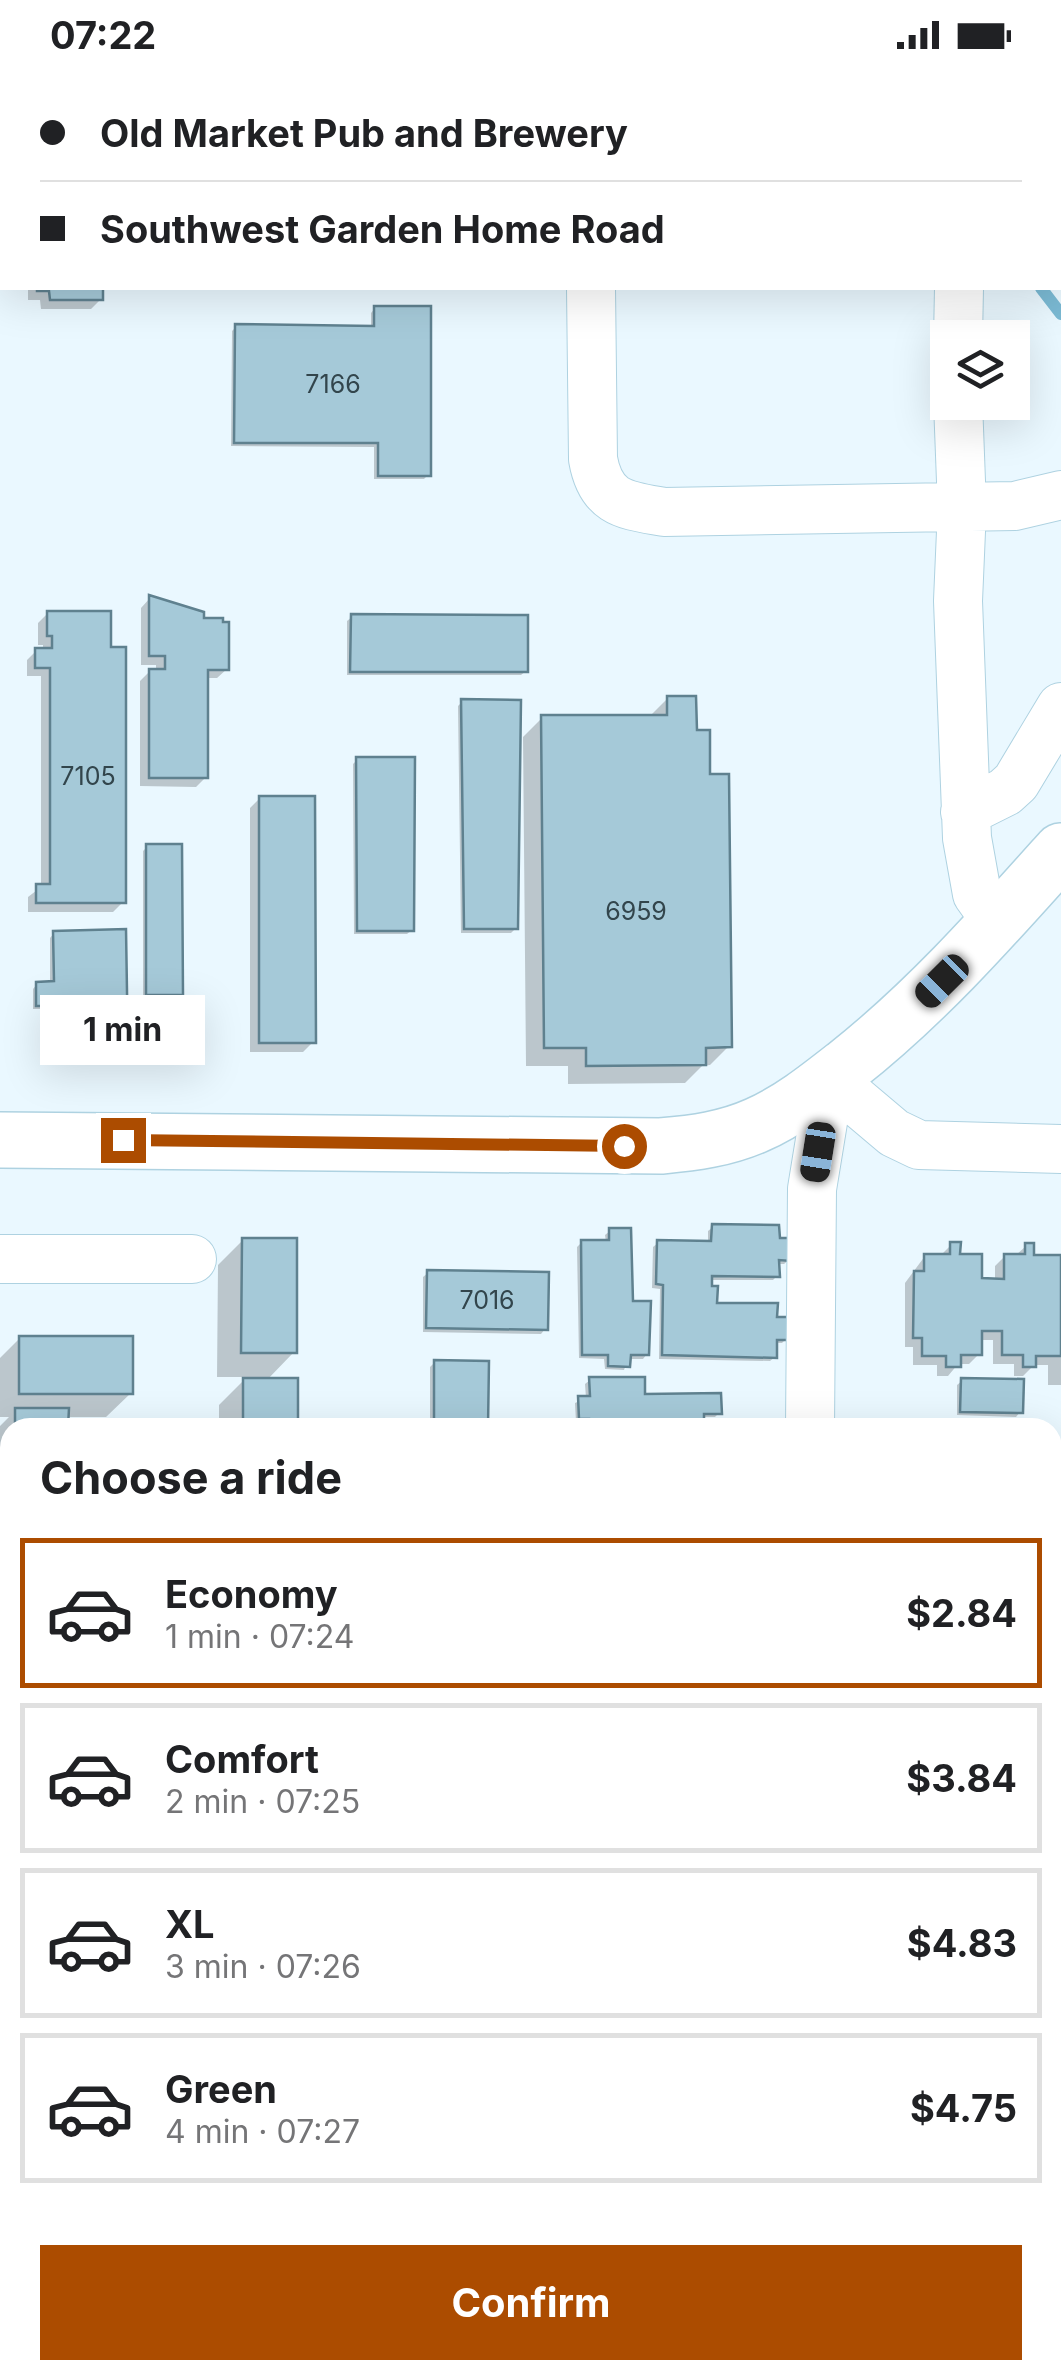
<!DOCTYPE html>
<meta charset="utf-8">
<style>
:root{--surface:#fff;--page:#f2f2f2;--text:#202124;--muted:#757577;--line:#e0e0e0;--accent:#ac4c00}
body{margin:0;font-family:Inter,sans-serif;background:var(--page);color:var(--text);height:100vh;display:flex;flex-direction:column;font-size:38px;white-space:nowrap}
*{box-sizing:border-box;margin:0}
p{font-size:32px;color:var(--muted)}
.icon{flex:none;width:55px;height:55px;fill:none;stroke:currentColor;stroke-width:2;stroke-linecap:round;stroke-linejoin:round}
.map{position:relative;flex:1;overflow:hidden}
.drawer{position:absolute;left:0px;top:1348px;width:1062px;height:962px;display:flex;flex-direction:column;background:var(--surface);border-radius:30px 30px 0 0;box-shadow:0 10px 40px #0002}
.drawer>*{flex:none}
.guide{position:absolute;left:0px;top:0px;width:1062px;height:220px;box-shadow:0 10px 40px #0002;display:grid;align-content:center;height:220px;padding:0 40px;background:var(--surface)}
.controls{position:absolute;left:930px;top:250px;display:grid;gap:20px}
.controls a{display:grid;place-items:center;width:100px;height:100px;border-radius:0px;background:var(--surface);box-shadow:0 10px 40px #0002;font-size:50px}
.end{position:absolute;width:45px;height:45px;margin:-22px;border:12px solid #ac4c00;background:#fff;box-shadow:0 0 0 5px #fff}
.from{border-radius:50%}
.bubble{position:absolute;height:70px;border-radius:0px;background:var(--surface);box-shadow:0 10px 40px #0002;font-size:32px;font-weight:700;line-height:70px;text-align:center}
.car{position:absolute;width:30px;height:60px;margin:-30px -15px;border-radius:12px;box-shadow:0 0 8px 2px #0007;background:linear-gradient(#222 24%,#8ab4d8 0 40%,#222 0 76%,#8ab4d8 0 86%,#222 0)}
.guide b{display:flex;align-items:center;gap:35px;height:95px;font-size:38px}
.guide b+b{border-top:2px solid var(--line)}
.guide i{width:25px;height:25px;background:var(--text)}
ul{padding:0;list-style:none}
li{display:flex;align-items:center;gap:30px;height:150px;margin:0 20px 15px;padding:0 20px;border:5px solid var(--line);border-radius:0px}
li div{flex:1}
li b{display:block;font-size:38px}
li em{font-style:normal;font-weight:700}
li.active{border-color:var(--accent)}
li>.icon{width:90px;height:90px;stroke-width:1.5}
h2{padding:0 40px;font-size:45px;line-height:120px}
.cta{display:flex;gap:20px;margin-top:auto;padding:20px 40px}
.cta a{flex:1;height:115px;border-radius:0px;background:var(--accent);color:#fff;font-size:40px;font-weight:700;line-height:115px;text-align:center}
.status{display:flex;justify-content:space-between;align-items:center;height:70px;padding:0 50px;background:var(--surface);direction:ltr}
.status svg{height:28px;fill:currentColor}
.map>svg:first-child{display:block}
.shadow{fill:#0003}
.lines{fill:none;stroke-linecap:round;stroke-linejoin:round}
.stream{stroke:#7bbad4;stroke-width:12}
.building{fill:#a5c9d8;stroke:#5f818f;stroke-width:2.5}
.minor-casing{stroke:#aed2e1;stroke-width:50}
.major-casing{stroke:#aed2e1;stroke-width:58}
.minor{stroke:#fff;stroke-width:48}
.major{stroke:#fff;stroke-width:55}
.route{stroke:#ac4c00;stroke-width:12}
.labels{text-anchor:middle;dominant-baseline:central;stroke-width:10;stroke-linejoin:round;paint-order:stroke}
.number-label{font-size:25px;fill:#32454c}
</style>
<div class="status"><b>07:22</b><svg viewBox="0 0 49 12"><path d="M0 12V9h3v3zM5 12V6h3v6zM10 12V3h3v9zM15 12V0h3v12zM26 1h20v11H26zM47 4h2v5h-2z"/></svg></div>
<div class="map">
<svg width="1061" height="2309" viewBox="0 0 1061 2309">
<rect width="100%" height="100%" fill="#eaf8ff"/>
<path class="shadow" d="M287,0H475V2H287Z
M0,80H2V196H0Z
M28,218H101V229L91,239H41L40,230H28Z
M375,238L428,405L424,409H374V377L231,376L232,261L236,257L371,259V243Z
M150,528L227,599L217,608H206V707L196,717L140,716V611L150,601H156V595H141V538Z
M48,543L123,832L113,842H28V827L41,817V606H27V590L37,580H43V575H38V553Z
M352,547L526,601L521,605H347V551Z
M668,628L694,663L708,707L729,976L710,995L702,996L685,1013L568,1014V996H526L523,667L542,648L649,647Z
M462,632L516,858L511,863H461L458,636Z
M358,689L412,860L407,864H354L353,694Z
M260,728L313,972L303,982H250V738Z
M147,777L180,924L176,928H143V781Z
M54,863L126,983L121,987L50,988L49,939H33V919L37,914H50V868Z
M148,948L198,983L188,993H139L138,958Z
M713,1157L777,1170L789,1190L784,1194H777V1206L773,1210H710L715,1235L775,1250L786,1269L782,1273H774L775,1287L770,1291L659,1289L660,1219L652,1218L653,1177L658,1173L708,1174V1161Z
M610,1161L647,1284L643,1289H628L624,1300L605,1299L604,1289L579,1288L577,1177L582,1172H606L605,1165Z
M243,1170L294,1282L266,1311L296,1358H219V1335L247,1307H217L218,1195Z
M951,1175L979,1211H995V1196L1005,1186H1015L1026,1176L1032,1187L1061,1192V1315H1048V1295H1034L1023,1306H1014V1294H993V1270H979V1284L969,1294H958L948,1306H937V1295H913V1277H905V1213L925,1186L941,1185Z
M428,1203L545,1259L541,1264L423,1262V1207Z
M20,1268L131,1323L106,1347H66V1358H10V1473H0V1356L9,1347H0V1288Z
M435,1292L486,1358H430V1297Z
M590,1310L642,1326L719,1343L715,1347H701L702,1358H586V1352H576L575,1333L586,1328L585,1314Z
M962,1311L1020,1342L1016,1347L957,1345V1315Z
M1061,1441V1568L1052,1570V1450Z
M10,1474V1555H0V1484Z
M1061,2040V2309H1024V2300H1052Z
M736,2300H792V2309H736Z"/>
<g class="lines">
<path class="stream" d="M983,2V0
M1041,218L1061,244"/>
</g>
<path class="building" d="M290,0H478V2H290Z
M2,77V187H0V78Z
M37,218H103V230H50L49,221H37Z
M374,236H431V406H378V373H234L235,254L374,256Z
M149,525L204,542V548H223V552H229V600H208V708H149V599H165V586H149Z
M47,541H111V577H126V833H36V814H50V598H35V578H52V566H47Z
M351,544L528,545V602H350Z
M667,626H696L697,660H710V704H729L732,977L706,978V995L586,996V978H544L541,645H667Z
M461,629L521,630L518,859H464Z
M356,687H415L414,861H357Z
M259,726H315L316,973H259Z
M146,774H182L183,925H146Z
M126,859L128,984L53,985V936H36V912L54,911L53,861Z
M147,946H200V984H148Z
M712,1154L779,1155L780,1168H791V1191L779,1190L780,1207L712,1206V1216H718L717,1233H778L777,1247H789V1270H777V1288L662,1285L663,1215L656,1214L657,1170L711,1171Z
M609,1158H631L633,1231H651L649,1285H631L630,1297L608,1296V1285H582L581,1170H609Z
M242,1168H297V1283H241Z
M950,1172H961L960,1184H982V1208L1004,1209V1184H1025V1173H1034V1185H1061V1286H1036V1297H1023V1285H1002V1261H982V1285H961V1297H946V1286H922V1268H913L914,1201H924V1184H950Z
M427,1200L549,1202L548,1260L426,1258Z
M19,1266H133V1324H19Z
M434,1290L489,1291L488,1358H434Z
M589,1307H645V1324L721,1323L722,1344H704V1358H589V1349H579L578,1326H590Z
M243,1308H298V1358H243Z
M961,1308L1024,1309L1023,1343L960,1342Z
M15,1338H69L68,1358H15Z
M1052,1448H1061V1561L1060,1549H1052Z
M7,1474H10V1532L6,1531Z
M1052,2038H1061V2309H1042V2300H1052Z
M403,2300H431V2309H403Z
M744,2300H795V2309H744Z"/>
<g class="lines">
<g class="minor-casing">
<path id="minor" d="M209,0V2
M590,0V2
M591,218L593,389C601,434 625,435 664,442L1015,436L1061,425
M958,268L959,218
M958,332L962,438L958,531L967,768L977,824L997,852
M965,742L1005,722L1016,712L1061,637
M830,1009L894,1063L919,1075L1061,1079
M0,1189H192
M810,1358L812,1119L830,1009
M0,2067L10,2066
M865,2309V2300"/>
</g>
<g class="major-casing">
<path id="major" d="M0,1070L661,1076C694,1073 726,1069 757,1055C789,1041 818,1018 846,996C926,933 993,857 1061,781"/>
</g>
<use href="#minor" class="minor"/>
<use href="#major" class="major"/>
</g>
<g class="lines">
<path class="route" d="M123,1070L624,1076"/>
</g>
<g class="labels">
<g class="number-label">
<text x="333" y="314">7166</text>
<text x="88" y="706">7105</text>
<text x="636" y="841">6959</text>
<text x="487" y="1230">7016</text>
</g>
</g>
</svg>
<div class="controls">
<a><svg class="icon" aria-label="layers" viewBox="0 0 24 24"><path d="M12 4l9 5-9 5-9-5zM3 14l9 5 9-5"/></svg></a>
</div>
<i class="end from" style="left:624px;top:1076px"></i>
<i class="end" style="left:123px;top:1070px"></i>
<div class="bubble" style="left:40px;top:925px;width:165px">1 min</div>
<i class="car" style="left:942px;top:911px;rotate:225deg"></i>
<i class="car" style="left:818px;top:1082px;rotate:189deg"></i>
<div class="guide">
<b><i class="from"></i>Old Market Pub and Brewery</b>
<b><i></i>Southwest Garden Home Road</b>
</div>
<section class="drawer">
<h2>Choose a ride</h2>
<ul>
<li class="active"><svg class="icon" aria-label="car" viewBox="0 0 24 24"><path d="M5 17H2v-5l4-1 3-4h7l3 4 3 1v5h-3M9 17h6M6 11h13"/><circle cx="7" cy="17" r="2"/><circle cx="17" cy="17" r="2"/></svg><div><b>Economy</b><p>1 min · 07:24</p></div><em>$2.84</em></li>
<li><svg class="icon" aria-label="car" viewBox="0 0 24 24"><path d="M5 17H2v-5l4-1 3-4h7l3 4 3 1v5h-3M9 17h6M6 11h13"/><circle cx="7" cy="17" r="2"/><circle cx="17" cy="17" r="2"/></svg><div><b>Comfort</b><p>2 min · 07:25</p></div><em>$3.84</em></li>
<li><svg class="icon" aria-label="car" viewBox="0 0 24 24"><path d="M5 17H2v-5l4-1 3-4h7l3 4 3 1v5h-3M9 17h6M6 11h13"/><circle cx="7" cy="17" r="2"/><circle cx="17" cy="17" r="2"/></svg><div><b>XL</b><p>3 min · 07:26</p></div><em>$4.83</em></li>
<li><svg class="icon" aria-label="car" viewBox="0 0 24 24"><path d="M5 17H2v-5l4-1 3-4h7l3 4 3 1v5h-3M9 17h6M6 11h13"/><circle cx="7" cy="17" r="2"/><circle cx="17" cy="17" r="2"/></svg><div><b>Green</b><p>4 min · 07:27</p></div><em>$4.75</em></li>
</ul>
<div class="cta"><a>Confirm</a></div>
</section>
</div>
